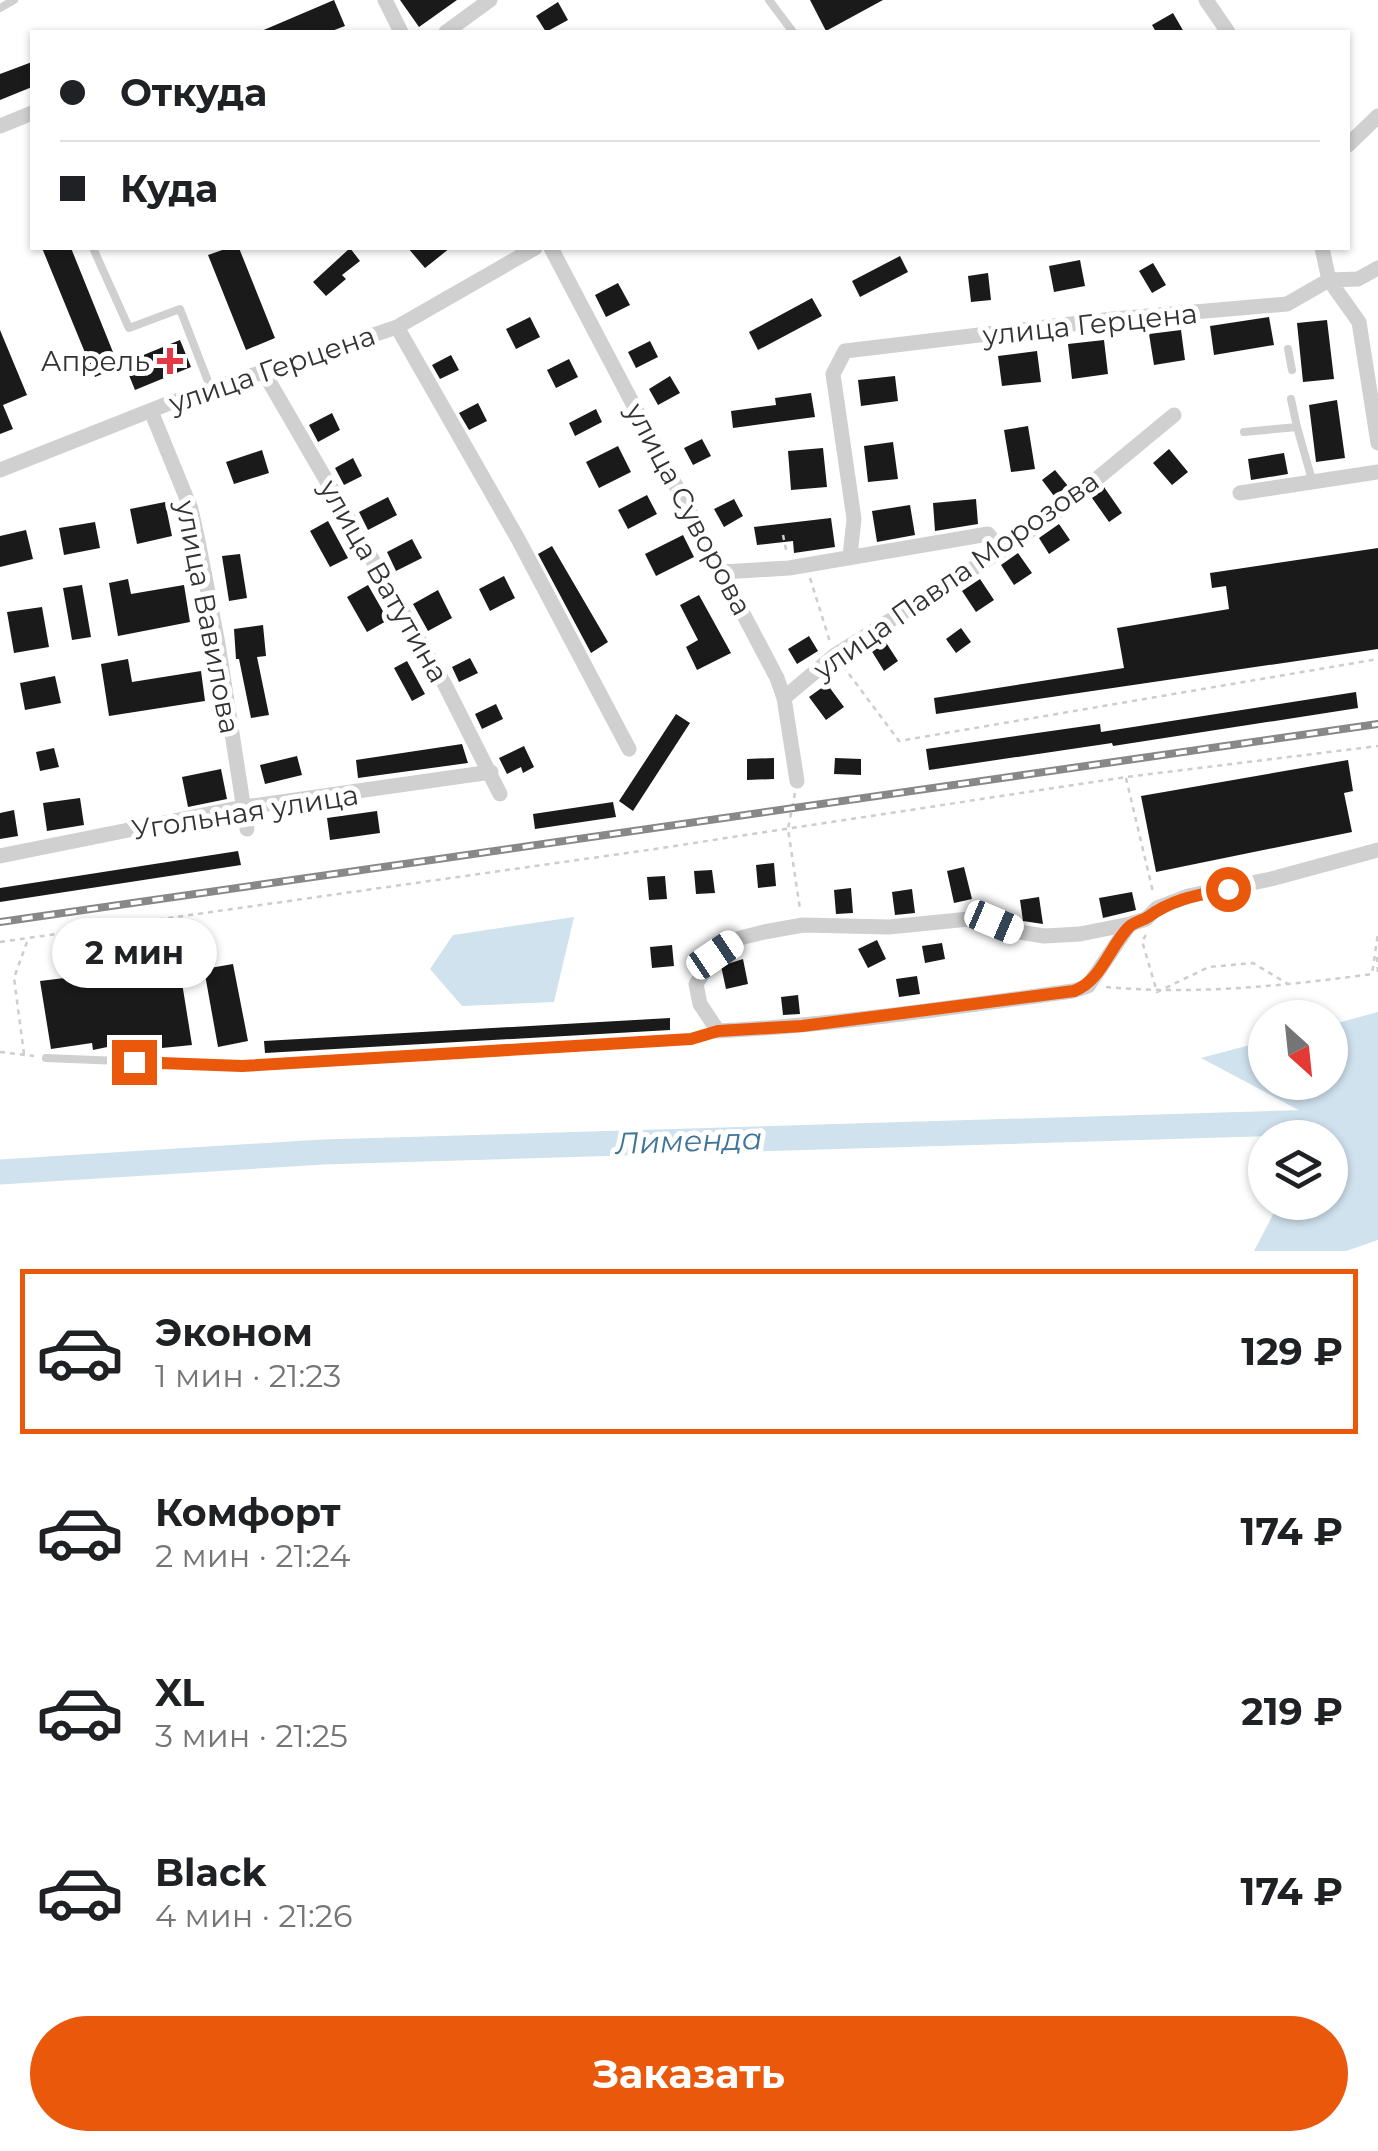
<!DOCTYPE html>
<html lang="ru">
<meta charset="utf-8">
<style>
:root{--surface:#fff;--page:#f6f6f6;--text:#202124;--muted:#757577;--line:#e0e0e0;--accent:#ea580c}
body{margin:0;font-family:Montserrat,sans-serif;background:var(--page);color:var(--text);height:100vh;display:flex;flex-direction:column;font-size:38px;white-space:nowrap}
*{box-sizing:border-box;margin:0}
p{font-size:32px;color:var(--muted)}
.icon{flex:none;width:55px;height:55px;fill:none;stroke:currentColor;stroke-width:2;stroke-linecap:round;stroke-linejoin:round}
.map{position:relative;height:1251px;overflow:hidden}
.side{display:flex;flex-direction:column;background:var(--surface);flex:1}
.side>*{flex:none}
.top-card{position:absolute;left:30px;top:30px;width:1320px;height:220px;border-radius:0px;box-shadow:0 2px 8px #0004;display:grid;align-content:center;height:220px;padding:0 30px;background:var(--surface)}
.needle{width:65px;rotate:153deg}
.buttons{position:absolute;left:1248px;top:1000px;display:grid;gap:20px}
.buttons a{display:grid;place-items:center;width:100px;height:100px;border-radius:50%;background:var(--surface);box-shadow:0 2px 8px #0004;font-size:50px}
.end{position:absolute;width:45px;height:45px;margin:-22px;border:12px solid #ea580c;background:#fff;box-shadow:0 0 0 5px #fff}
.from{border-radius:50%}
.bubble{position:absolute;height:70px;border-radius:35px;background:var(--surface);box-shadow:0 2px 8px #0004;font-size:32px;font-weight:700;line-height:70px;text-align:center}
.car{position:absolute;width:30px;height:60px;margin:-30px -15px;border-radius:12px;box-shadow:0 0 8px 2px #0007;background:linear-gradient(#fff 24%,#345 0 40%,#fff 0 76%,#345 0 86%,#fff 0)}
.top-card b{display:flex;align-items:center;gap:35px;height:95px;font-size:38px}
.top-card b+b{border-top:2px solid var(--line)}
.top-card i{width:25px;height:25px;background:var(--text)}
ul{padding:18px 0 0;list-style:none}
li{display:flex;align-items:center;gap:30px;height:165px;margin:0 20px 15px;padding:0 10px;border:5px solid transparent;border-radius:0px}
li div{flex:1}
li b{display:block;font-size:38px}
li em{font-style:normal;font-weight:700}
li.selected{border-color:var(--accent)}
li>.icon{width:90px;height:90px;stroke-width:1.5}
.button{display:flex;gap:20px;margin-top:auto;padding:20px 30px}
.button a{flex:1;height:115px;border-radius:60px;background:var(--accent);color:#fff;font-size:40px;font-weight:700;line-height:115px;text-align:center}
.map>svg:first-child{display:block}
.water{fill:#cfe2ee}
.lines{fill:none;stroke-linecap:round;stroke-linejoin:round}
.river{stroke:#cfe2ee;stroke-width:25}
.building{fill:#1a1a1a}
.path{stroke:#cdcdcd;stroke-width:2.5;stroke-dasharray:5 5;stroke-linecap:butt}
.service{stroke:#d0d0d0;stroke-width:8}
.minor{stroke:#d0d0d0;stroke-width:15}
.rail-casing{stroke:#888;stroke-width:8}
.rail{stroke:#fff;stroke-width:4;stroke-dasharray:11;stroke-linecap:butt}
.route{stroke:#ea580c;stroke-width:12}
.poi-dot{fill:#e63946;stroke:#fff;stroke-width:4}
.labels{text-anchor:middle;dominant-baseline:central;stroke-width:10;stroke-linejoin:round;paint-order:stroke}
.street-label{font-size:28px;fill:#333;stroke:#fff}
.poi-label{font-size:28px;fill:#333;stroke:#fff;text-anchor:end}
.water-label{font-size:30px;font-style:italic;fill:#3f7597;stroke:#fff}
</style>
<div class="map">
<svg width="1378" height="1251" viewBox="0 0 1378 1251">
<rect width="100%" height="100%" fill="#fff"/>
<path class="water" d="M574,917L554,1002L462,1006L430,969L453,935Z
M1378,1012V1240L1346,1251H1254L1279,1203L1330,1202V1138L1314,1137L1321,1122L1201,1058L1265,1041V1082H1330V1025Z"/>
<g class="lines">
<path class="river" d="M0,1172L323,1152L1322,1122L1378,1114"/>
</g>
<path class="building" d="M334,0L345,26L329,32H259Z
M400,0H457L419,27Z
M810,0H883L826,31Z
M558,2L568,20L546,32L536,16Z
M1173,13L1184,32H1156L1152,25Z
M32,62V87L0,100V74Z
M42,248H71L119,367L95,377Z
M228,248H239L275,338L246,350L208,255Z
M350,248L360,261L342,275L346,279L326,296L313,282Z
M408,248H450L425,268Z
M900,256L908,272L860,297L852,281Z
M1080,260L1085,286L1054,292L1049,266Z
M1153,263L1166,285L1152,293L1139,271Z
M988,273L991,300L971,302L968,276Z
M618,283L630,305L606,317L595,295Z
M812,298L822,316L758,350L749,332Z
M530,317L540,337L516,349L506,329Z
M1269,317L1274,345L1214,355L1210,326Z
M1327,320L1334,379L1303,382L1297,323Z
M0,330L27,395L3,405L13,429L0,434Z
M1181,330L1185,360L1154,365L1149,334Z
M180,340L191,367L135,390L124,363Z
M1104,340L1108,374L1072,379L1068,344Z
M650,341L658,357L636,368L628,352Z
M1037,351L1041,382L1002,386L998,356Z
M451,355L459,370L440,379L432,365Z
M569,359L578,377L556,388L547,370Z
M670,376L680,393L658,405L649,389Z
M895,376L898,401L861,406L858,380Z
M811,393L815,417L733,428L731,411L776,405L775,398Z
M1337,400L1345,458L1316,462L1309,405Z
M478,403L487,421L469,430L459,413Z
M596,409L602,422L575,436L569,423Z
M332,413L340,430L318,442L309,425Z
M1028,426L1035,469L1011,472L1004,430Z
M702,439L711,456L693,465L684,448Z
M893,442L898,479L868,482L864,446Z
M618,446L631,472L599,488L586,462Z
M823,448L827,487L791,490L788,451Z
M1169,449L1188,472L1172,485L1153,463Z
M262,450L269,473L234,484L226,462Z
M1284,453L1288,474L1251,480L1248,459Z
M353,458L362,476L344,485L335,468Z
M1055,470L1068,486L1054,496L1042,480Z
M1104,487L1122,513L1109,522L1092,498Z
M647,495L657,514L628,529L618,510Z
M388,497L397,515L368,530L359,512Z
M734,499L743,516L724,527L714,509Z
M976,499L978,524L935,531L933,503Z
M165,502L172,536L137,544L130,509Z
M910,505L915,535L877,542L872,511Z
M831,518L835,547L794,553L793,541L757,545L754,527Z
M328,521L348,558L330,567L310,531Z
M95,522L100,548L64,555L59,528Z
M1059,524L1070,540L1049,554L1039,538Z
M26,530L33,559L0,567V536Z
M683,535L694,557L656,576L645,554Z
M412,539L422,558L396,571L387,552Z
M552,546L608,642L591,653L538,554Z
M1378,548V649L936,714L934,698L1124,668L1117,628L1229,609L1226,586L1212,588L1210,573Z
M1018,553L1032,573L1014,585L1001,565Z
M240,554L247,598L229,601L222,556Z
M504,576L515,598L490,611L479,589Z
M128,579L131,594L184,585L190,622L118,636L109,583Z
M980,579L994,600L976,612L962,591Z
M82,585L91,637L72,640L63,588Z
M368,585L388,620L367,632L347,597Z
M438,590L452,618L428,631L413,604Z
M699,595L731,653L697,670L686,647L698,640L680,605Z
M42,607L49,647L14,653L7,612Z
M263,625L266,656L257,657L269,715L251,718L239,659H236L234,629Z
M961,628L971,642L956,653L946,639Z
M809,636L818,651L797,664L788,649Z
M885,641L898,661L884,671L871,650Z
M470,658L478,673L459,682L452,667Z
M128,659L132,682L201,671L205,701L109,716L101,664Z
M407,661L425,694L412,701L394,668Z
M55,676L61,703L25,710L20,683Z
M827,684L844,707L826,720L809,697Z
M1356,692L1358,708L1113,746L1112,743L929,770L926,749L1100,724L1101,732Z
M496,704L503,719L482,729L475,714Z
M676,714L690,723L633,811L619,801Z
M462,744L468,763L358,778L356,760Z
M524,746L534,767L523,773L521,767L507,774L499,758Z
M54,748L59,767L40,771L36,752Z
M297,756L302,775L265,784L260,765Z
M774,758V779L747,780V759Z
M835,758L861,759V775L834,774Z
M1348,760L1353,791L1344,793L1352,832L1156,872L1141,796Z
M221,769L227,799L188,807L182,777Z
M80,798L84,825L47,831L43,803Z
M613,802L616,817L535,829L533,814Z
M14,810L18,836L0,839V813Z
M377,811L380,833L330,840L327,818Z
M238,851L241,865L0,902V888Z
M774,863L776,886L758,888L756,865Z
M964,867L972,899L954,903L947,871Z
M712,870L715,893L696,894L694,871Z
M665,876L667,899L649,900L647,877Z
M851,888L853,913L836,914L834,890Z
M912,889L915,913L895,915L892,892Z
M1132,892L1136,910L1103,918L1099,898Z
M1039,897L1043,924L1023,921L1020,900Z
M877,940L886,959L868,968L858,949Z
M942,943L945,959L925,963L922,946Z
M672,945L674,966L652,968L650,947Z
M743,959L748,984L726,989L721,966Z
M179,964L192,1045L132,1051L131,1042L93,1050L92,1043L51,1049L40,981Z
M233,964L248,1041L218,1047L204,969Z
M917,976L920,994L899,997L896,979Z
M798,995L800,1014L783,1015L781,997Z
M670,1018V1030L265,1053L264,1041Z"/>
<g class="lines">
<path class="path" d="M783,535L787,554
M810,578L830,642
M843,666L899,741L1378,659
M1126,778L1153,892
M795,793L788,829L800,909
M1146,935L1142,941L1157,992L1209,967L1253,963L1288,984
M0,942L648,850L1126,777L1378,746
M1377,957L1378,974
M1106,987C1195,995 1283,986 1372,974L1378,933
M0,1052L34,1056
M24,1054L14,978L28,939"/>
<path class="service" d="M769,0L793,32
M0,8L14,0
M93,248L129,328L180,309L211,389
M1288,349L1292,370
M1291,399L1297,427
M1244,432L1297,427L1312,480
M46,1058L242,1066L691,1039L718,1031"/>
<path class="minor" d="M385,0L401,32
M1206,0L1228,32
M446,32L490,0
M0,126L32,113
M1348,145L1378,116
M551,248L777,678L784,698L797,781
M1322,248L1329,280L1359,322L1378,443
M397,327L518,539L629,749
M263,371L445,685L500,794
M151,411L191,509L198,541L218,644L247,829
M0,470L167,404L397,327L535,248
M1240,493L1378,472
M850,556L854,519L833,374L845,351L1113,319L1287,304L1329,280L1358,279L1378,268
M722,572L789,568L988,534L1001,551
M784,698L835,655L1001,551L1059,510L1174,415
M0,856L238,808L491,772
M1130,924L1088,986L1073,991C955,1007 837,1025 718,1031L700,1004L696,984L715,955L740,938L764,932L803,925L889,927L969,919L995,922L1019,932L1044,936L1080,934L1130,924L1146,919L1157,908L1188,896L1271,879L1378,850"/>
<g class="rail-casing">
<path id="rail" d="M0,922L1378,724"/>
</g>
<use href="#rail" class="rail"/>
</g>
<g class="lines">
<path class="route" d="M134,1062L242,1066L691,1039L718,1031L802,1026L1074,991C1101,981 1109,948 1128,928C1133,922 1142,921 1148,917C1172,899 1198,895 1228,889"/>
</g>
<path class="poi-dot" d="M165 346h10v10h10v10h-10v10h-10v-10h-10v-10h10z"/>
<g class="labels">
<g class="street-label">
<text transform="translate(1090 324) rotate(-6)">улица Герцена</text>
<text transform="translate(272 369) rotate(-19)">улица Герцена</text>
<text transform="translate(689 509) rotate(62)">улица Суворова</text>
<text transform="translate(956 575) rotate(-35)">улица Павла Морозова</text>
<text transform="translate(384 581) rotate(60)">улица Ватутина</text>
<text transform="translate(208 617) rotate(79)">улица Вавилова</text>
<text transform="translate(245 812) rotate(-9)">Угольная улица</text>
</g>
<g class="poi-label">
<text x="150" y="361">Апрель</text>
</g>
<g class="water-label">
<text transform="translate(689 1141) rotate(-2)">Лименда</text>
</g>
</g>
</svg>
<div class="buttons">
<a><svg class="needle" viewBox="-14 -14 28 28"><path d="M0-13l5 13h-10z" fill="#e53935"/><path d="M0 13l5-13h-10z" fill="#757577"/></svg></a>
<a><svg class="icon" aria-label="layers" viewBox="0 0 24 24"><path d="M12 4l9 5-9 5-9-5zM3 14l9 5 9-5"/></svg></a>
</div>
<i class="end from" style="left:1228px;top:889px"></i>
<i class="end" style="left:134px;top:1062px"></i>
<div class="bubble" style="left:52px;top:918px;width:165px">2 мин</div>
<i class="car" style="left:994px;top:922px;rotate:113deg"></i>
<i class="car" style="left:715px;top:955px;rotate:56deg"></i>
<div class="top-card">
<b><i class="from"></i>Откуда</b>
<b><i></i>Куда</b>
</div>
</div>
<section class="side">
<ul>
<li class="selected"><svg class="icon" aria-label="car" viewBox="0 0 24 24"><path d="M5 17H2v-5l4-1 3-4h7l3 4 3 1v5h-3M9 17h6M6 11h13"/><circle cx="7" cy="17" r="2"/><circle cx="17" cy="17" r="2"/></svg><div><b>Эконом</b><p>1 мин · 21:23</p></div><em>129 ₽</em></li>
<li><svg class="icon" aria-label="car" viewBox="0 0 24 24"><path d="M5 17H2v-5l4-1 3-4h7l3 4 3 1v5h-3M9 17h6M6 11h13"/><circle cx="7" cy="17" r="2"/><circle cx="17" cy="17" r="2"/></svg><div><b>Комфорт</b><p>2 мин · 21:24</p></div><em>174 ₽</em></li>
<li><svg class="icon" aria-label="car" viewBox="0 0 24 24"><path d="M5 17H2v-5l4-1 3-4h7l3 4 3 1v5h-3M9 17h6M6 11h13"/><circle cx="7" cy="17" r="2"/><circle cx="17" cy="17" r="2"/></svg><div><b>XL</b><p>3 мин · 21:25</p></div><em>219 ₽</em></li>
<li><svg class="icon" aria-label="car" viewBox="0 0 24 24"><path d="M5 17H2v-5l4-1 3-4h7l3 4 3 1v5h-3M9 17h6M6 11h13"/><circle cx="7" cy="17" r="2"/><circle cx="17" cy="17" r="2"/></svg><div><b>Black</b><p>4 мин · 21:26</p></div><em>174 ₽</em></li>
</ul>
<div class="button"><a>Заказать</a></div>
</section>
